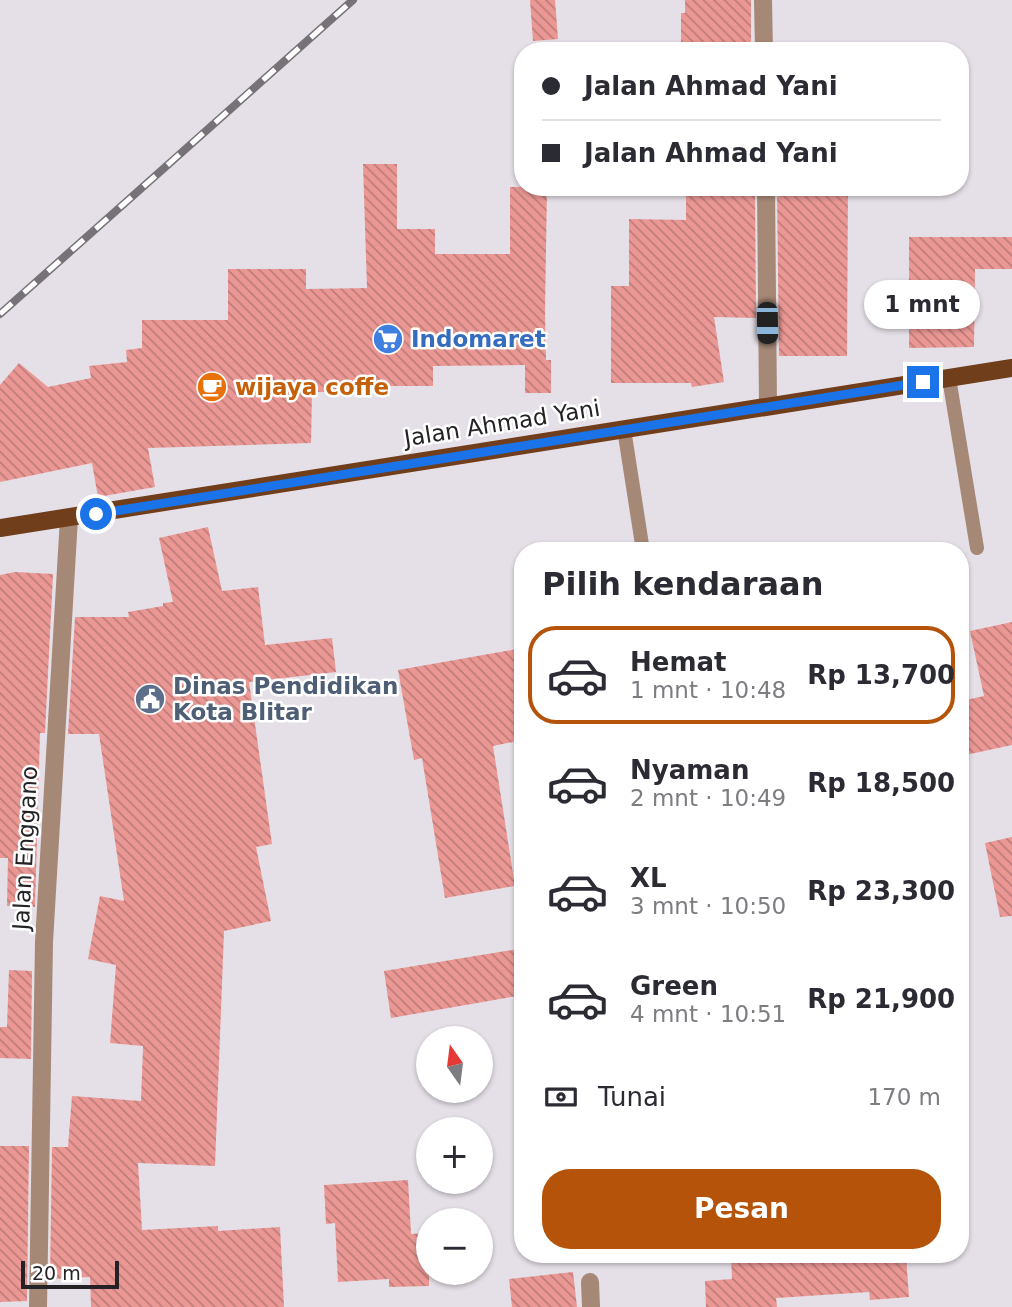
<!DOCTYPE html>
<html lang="id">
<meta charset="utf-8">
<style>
:root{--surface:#fff;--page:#f7f7f7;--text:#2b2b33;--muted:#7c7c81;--line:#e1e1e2;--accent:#b45309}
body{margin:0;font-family:"DejaVu Sans",sans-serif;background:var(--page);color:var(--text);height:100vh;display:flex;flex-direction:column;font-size:26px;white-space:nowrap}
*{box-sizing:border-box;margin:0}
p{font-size:23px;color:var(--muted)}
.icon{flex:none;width:38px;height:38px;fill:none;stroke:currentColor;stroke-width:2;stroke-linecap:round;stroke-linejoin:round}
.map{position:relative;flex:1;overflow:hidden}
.details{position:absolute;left:514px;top:542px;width:455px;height:721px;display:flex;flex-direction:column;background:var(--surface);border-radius:28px;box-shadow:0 2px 5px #0004}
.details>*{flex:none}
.top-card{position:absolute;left:514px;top:42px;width:455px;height:154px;border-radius:28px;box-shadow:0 2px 5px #0004;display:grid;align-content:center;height:154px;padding:0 28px;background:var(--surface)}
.needle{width:46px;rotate:346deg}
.buttons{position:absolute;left:416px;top:1026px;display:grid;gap:14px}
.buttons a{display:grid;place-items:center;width:77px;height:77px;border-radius:50%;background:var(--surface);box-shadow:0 2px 5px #0004;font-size:35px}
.scale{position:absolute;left:21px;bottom:18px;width:98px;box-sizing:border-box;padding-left:7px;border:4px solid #242225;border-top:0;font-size:19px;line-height:24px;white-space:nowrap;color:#242225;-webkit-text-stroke:5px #fff;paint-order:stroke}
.end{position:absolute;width:32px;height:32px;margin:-16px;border:9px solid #1a73e8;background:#fff;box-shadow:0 0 0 4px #fff}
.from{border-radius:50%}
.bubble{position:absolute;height:49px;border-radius:24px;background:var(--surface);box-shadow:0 2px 5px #0004;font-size:23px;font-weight:700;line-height:49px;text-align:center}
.car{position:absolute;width:21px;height:42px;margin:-21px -10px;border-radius:9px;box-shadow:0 0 5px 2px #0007;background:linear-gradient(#222 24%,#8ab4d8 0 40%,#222 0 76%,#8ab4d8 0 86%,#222 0)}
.top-card b{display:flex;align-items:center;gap:24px;height:66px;font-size:26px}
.top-card b+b{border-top:2px solid var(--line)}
.top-card i{width:18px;height:18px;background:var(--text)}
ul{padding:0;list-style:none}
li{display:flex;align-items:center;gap:21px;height:98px;margin:0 14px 10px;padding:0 14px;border:4px solid transparent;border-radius:28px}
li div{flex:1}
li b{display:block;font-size:26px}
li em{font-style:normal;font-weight:700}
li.active{border-color:var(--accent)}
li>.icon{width:63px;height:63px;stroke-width:1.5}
h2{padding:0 28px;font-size:32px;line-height:84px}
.pay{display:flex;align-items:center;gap:18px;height:77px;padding:0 28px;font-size:26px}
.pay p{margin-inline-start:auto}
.action{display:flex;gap:14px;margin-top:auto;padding:14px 28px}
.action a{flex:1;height:80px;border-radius:28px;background:var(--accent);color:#fff;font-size:28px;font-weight:700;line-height:80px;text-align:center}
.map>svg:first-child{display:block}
.building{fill:url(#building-back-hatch)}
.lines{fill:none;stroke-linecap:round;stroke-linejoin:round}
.lane{stroke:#a68876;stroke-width:14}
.street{stroke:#a68876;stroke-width:18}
.primary{stroke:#713e1c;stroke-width:18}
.rail-casing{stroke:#767277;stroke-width:8}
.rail{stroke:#fff;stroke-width:5;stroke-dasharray:16;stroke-linecap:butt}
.route{stroke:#1a73e8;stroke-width:9}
.labels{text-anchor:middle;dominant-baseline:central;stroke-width:5;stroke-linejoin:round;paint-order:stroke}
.shop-label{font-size:23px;font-weight:bold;fill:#366cbe;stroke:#fff;text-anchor:start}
.food-label{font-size:23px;font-weight:bold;fill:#c56008;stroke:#fff;text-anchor:start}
.street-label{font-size:23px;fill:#242225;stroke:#fff}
.service-label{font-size:23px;font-weight:bold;fill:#4e5e75;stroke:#fff;text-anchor:start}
</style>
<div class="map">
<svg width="1012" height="1307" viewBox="0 0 1012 1307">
<defs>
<pattern id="building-back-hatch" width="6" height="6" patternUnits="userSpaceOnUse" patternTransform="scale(1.75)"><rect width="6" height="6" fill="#eb9895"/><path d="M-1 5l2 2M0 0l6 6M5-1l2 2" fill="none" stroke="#be7c79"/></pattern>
</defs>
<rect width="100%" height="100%" fill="#e5dfe7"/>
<path class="building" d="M530,0H555L558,39L533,41Z
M685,0H751V47H681V13H685Z
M363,164H397V229H435V254H510V187H547L545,312L546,360H551V393H525V365L433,366V386H353V392H312L311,443L148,448L155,487L98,497L92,463L0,482V385L19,363L48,387L91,378L89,366L127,362L126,350L142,348V320H228V269H306V289L367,288Z
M686,187H755L756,318L714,317L724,382L692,387L691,383H611V286H629V219L686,220Z
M777,187H848L847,356H779Z
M909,237H1012V269H975L974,347L909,348Z
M208,527L222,591L258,587L265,645L332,638L336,672L249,682L272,844L256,847L271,921L224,931L215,1166L138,1163L142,1230L218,1226V1231L280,1227L284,1307H91L90,1277L50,1279L52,1147H68L72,1096L141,1101L143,1046L110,1043L116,965L88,959L100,896L124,901L99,734H68L75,617H129L128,612L163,606V603L173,602L159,538Z
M15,572L53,574L45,733H40L35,907L7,906L8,858H0V575Z
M1012,622V745L961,756V701L984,696L970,631Z
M523,648V740L493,746L515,886L445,898L422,758L414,760L398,670Z
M1012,837V916L1000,917L985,843Z
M518,949L523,995L391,1018L384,971Z
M9,970L32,971L31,1059L0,1058V1027H7Z
M0,1146H29L27,1301L0,1302Z
M408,1180L411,1234L429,1233V1286L389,1287V1279L338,1282L335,1223L326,1224L324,1185Z
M731,1255H774V1258L906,1255L909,1297L870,1300L869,1292L776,1298L777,1307H706L705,1281L732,1279Z
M573,1272L577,1307H512L509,1279Z"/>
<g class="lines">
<path class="lane" d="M949,378L977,548
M624,429L643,551"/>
<path class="street" d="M763,0L764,51
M766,187L768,405
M590,1282L591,1307
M38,1307L44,942L69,518"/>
<path class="primary" d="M0,528L1012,368"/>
<g class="rail-casing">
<path id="rail" d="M0,314L353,0"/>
</g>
<use href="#rail" class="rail"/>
</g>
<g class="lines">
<path class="route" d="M96,514L923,382"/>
</g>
<defs>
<g id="supermarket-disc" transform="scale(1.575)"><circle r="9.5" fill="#3f7fe0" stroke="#fff"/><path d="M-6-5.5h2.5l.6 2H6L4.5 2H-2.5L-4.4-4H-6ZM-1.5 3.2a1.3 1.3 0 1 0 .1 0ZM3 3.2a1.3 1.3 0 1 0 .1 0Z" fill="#fff"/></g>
<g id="cafe-disc" transform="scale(1.575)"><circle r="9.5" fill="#e8710a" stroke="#fff"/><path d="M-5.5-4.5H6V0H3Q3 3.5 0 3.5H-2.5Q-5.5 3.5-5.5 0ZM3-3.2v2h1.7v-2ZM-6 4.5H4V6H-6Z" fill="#fff"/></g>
<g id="civic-disc" transform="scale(1.575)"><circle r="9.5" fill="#5c6f8a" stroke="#fff"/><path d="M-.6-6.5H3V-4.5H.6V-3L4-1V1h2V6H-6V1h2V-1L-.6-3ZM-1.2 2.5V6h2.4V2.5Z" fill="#fff"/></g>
</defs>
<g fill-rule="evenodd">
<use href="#supermarket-disc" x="388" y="339"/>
<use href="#cafe-disc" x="212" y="387"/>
<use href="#civic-disc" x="150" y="699"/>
</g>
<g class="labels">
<g class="shop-label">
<text x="411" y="339">Indomaret</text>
</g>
<g class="food-label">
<text x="235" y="387">wijaya coffe</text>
</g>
<g class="street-label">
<text transform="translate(502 423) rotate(-9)">Jalan Ahmad Yani</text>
<text transform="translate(25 848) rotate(-87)">Jalan Enggano</text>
</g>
<g class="service-label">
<text x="173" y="686">Dinas Pendidikan<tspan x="173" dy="26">Kota Blitar</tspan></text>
</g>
</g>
</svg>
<div class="buttons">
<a><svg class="needle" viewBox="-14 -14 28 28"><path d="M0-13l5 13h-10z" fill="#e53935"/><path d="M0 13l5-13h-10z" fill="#7c7c81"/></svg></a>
<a>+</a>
<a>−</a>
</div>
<div class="scale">20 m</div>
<i class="end from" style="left:96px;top:514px"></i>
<i class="end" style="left:923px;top:382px"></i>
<div class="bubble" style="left:864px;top:280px;width:116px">1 mnt</div>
<i class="car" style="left:767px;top:323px;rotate:179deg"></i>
<div class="top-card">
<b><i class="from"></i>Jalan Ahmad Yani</b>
<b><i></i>Jalan Ahmad Yani</b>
</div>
<section class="details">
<h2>Pilih kendaraan</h2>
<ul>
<li class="active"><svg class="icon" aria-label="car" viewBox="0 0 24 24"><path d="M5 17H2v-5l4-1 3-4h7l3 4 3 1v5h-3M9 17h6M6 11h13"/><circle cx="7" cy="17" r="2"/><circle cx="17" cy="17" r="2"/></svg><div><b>Hemat</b><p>1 mnt · 10:48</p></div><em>Rp 13,700</em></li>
<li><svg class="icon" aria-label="car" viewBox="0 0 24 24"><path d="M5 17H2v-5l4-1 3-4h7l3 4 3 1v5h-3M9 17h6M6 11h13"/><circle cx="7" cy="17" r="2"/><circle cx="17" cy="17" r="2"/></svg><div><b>Nyaman</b><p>2 mnt · 10:49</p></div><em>Rp 18,500</em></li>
<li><svg class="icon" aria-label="car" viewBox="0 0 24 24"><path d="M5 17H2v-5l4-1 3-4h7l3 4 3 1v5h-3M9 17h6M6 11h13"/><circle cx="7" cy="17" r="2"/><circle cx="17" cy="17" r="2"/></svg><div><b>XL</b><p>3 mnt · 10:50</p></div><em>Rp 23,300</em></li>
<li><svg class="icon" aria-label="car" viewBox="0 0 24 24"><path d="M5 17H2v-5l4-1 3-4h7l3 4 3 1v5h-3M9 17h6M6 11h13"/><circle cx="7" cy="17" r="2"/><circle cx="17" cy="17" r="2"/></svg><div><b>Green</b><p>4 mnt · 10:51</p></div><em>Rp 21,900</em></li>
</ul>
<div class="pay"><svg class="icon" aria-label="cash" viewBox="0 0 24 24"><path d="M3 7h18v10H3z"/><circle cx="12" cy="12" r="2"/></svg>Tunai<p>170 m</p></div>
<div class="action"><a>Pesan</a></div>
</section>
</div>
